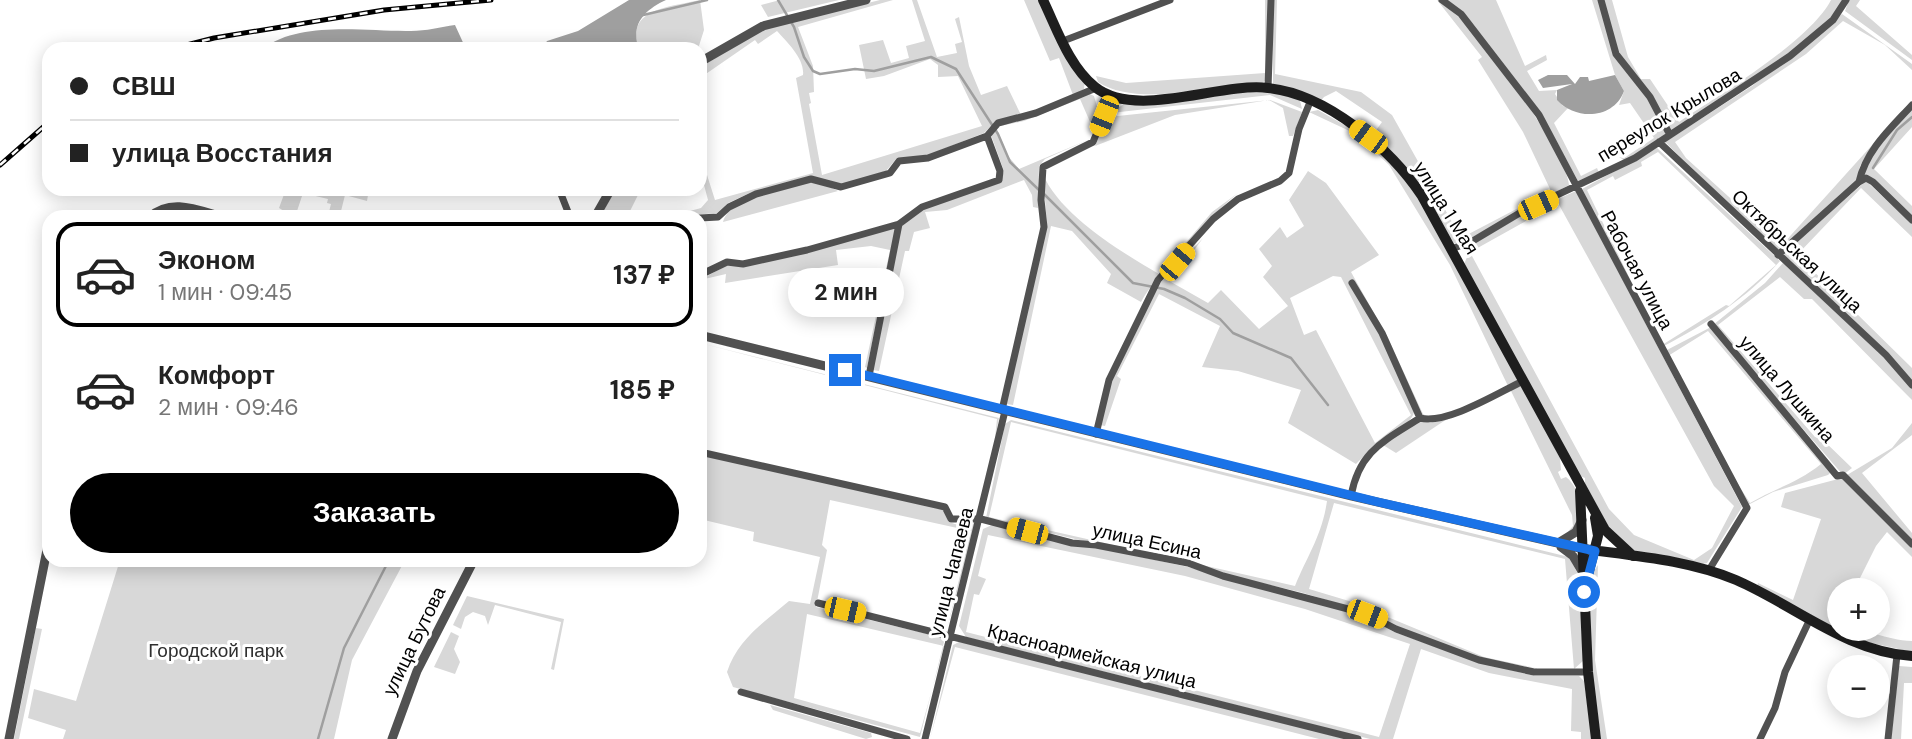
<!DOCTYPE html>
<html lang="ru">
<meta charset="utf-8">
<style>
:root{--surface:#fff;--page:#f2f2f2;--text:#222;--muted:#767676;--line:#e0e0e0;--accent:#000}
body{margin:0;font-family:"DM Sans",sans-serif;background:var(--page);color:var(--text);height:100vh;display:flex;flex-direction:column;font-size:26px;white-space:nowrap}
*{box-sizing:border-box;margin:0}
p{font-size:23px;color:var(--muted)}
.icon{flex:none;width:38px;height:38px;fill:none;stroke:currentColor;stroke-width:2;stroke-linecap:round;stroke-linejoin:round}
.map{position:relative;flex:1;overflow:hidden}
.drawer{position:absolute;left:42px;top:210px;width:665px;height:357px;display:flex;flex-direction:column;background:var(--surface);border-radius:21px;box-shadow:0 4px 18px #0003}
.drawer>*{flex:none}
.guide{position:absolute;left:42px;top:42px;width:665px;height:154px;border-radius:21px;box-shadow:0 4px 18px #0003;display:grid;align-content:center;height:154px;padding:0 28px;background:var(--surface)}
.tools{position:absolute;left:1827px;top:578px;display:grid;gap:14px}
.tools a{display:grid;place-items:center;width:63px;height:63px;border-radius:50%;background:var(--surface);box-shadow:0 4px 18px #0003;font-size:35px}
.end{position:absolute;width:32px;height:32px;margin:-16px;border:9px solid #1a73e8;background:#fff;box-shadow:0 0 0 4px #fff}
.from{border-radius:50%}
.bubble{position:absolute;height:49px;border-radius:24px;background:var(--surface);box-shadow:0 4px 18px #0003;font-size:23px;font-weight:700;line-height:49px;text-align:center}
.car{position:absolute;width:21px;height:42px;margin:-21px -10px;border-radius:9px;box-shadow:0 0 5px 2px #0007;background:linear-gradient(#f5c518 24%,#345 0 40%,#f5c518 0 76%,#345 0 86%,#f5c518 0)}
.guide b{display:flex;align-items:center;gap:24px;height:66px;font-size:26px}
.guide b+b{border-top:2px solid var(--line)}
.guide i{width:18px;height:18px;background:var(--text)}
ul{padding:12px 0 0;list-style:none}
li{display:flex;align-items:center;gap:21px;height:105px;margin:0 14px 10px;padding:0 14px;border:4px solid transparent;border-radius:21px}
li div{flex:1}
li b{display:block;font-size:26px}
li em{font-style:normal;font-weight:700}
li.current{border-color:var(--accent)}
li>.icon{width:63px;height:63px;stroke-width:1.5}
.cta{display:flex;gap:14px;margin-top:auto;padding:14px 28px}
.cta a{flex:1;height:80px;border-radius:42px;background:var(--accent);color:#fff;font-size:28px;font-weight:700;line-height:80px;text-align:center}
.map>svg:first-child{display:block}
.green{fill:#d8d8d8;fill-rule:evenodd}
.water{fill:#9f9f9f}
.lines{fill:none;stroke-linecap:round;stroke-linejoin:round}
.stream{stroke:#9f9f9f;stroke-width:2.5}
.minor{stroke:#515151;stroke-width:7}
.tertiary{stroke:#515151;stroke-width:9}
.secondary{stroke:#1e1e1e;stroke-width:10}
.rail-casing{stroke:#000;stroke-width:5}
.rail{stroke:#fff;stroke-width:2.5;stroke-dasharray:8;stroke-linecap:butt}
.route{stroke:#1a73e8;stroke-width:9}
.labels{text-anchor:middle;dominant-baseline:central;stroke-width:6;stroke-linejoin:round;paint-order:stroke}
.street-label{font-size:19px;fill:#000;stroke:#fff}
.park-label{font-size:19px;fill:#2f2f2f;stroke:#fff}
</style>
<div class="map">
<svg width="1912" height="739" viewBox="0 0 1912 739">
<rect width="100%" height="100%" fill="#fff"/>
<path class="green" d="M700,0L704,30L698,49H639C624,8 671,7 700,0Z
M780,0H839L768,17L761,5Z
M880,0H893L798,27L813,66L814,92L809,93L811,103L809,104L822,175L982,126L958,76L938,77V65L930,59L884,76L866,79L859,45L883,40L891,63L909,58L906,46L925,41L912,0H917L937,57L957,53L955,44L962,42L955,19L959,17L969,66L981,95L1007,86L1021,115L996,121L984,133L928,155L896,159L886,171L841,185L811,177L752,192L728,203L717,213L668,217L701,208L708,200L700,170V153L715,200L813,173L796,78L803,75C805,59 787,42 777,31L758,44L755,40L700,78V67L766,28Z
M1024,0H1040L1085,80L1084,89L1073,95L1059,58L1050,61Z
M1265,0H1269L1266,80L1262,83C1216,85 1137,108 1098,82L1096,76L1126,83L1265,73Z
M1273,0H1277L1275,74L1361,92L1392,115L1461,238L1551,191L1523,132L1478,60L1482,57L1437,0C1467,12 1567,152 1569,185L1469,239L1453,244L1372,136L1382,122L1336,91L1324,97L1320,102L1273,85Z
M1445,0H1496L1525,66L1546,55L1547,60L1527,71L1539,91L1557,90L1555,94L1563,106L1568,108L1554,123L1581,176L1597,168L1599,173L1578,181L1541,113Z
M1592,0H1599L1615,55L1649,98L1665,131V135L1625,161L1619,157L1624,158L1654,138L1630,103L1619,105L1624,91L1615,75Z
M1603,0H1612L1628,57L1641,79H1650L1679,122C1719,95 1810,41 1831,0H1844C1825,41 1713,105 1672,131L1618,53Z
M1849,0H1860L1856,6L1912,55V60L1845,11Z
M1842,14L1912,64V70L1885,45L1843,21L1806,54L1675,142L1686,158L1782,245L1873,144L1860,166L1857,181L1778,252L1665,142L1752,86Z
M1250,92L1280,94L1300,100L1302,109L1270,95L1111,113L1128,101Z
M1088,93L1094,96L1099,113L1094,131L1080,99L1024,121L996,127L1008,156L1019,169L1090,139L1045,159L1039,166L1038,208L1033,207L1032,195L1024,180L947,210L925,212L930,228L914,232L909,251H905L879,371L873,370L901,227C921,200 970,193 1000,183L1004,171L991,135L992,130L999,124L1037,115Z
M1269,100L1175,115L1095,146L1108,117L1270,100L1302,112L1293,136H1289L1283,108Z
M1912,108V127L1874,169L1912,206V218L1874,180L1862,178L1877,147Z
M1318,110L1348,127L1385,156L1417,195L1518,380L1508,386L1450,265L1389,165L1356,134L1309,112Z
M1657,148L1780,261C1746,299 1706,324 1662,347L1582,189ZM1658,152L1776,265L1729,306L1726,305L1662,345L1587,190L1613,176L1615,180L1642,166L1641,162Z
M1308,171L1326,183L1379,255L1351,272L1388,338L1423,414L1430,418L1421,416L1390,347L1350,283L1380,333L1414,412C1413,425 1367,451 1356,464L1288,423L1301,390L1238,371L1202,367L1220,326L1159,294L1117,376L1121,379L1105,426L1100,425L1112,380L1161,282L1203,238L1171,282L1208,303L1221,290L1259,329L1288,306L1263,277L1272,266L1259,249L1280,227L1287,238L1304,226L1289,200ZM1333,276L1341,277L1411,415L1375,443L1316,330L1304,335L1290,298Z
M1043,174C1059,214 1121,252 1159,274L1212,212L1238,193C1213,213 1197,236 1176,259C1162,274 1151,284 1141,302L1107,283L1111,274L1072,231L1051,226L1013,405L1006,404L1047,225Z
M810,181L820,182L838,191L723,222C730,196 787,187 810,181Z
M1866,181L1912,224V237L1861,188L1797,255L1912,368V381L1781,255Z
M286,189H321L335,193L369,189L367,201L345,195L340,215L329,212L331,204L327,203L328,199L303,193L295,217H276L282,216L284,211L279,208Z
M616,189H641L627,217H600Z
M1576,191L1742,507L1707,563L1703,564L1634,552L1616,540L1585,484V478L1578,475L1464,264L1473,244L1524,214ZM1558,203L1714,486L1734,506L1712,548L1694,560L1634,535L1609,509L1472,256L1474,250Z
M896,228L867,368L865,367L890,250L871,246L836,250L838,265L725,283L726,274L700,280L729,264Z
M1783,263L1884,357L1912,387V400L1812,299H1804L1780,277L1718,325L1815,437L1822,439L1852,468L1843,475L1713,325L1765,283Z
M1711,327L1831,472L1828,475L1773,492L1748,505L1734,478L1750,503C1774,489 1799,482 1821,464L1708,331L1668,356L1665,351Z
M700,343L999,418L995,438L997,419Z
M1521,384L1560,458L1561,470L1558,472L1561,479L1566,477C1582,490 1581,510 1576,528L1565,535L1573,526L1572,515L1510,389Z
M1507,392L1444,421L1396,453L1383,445L1420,420L1430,423Z
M1011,420L1569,557L1579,576L1583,661L1574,669L1565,559L1334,503L1309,589L1349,601L1484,657L1540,669L1480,658L1397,627L1367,612L1300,592L986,518L1005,424ZM1011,422L1327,501C1322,536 1307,556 1295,586L989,517Z
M1912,423V435L1862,473L1912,533V540L1847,475L1892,448Z
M700,454L943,509L949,522L958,525L976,523L947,628L971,531L830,500L822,545L827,550L816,607L940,637L944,642L920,737L733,687L727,672C738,639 763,623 789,601L810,604L820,557L753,541L754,532L700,519ZM807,614L944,646L920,733L794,698Z
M1842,478L1912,548V557L1887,532L1876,546L1854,590H1839V628C1867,628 1885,640 1912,641V652L1858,640L1757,586L1758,583L1793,600L1821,519L1781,507L1785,493Z
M992,525L1188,567L1365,616L1394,632L1478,662L1535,676H1579L1584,681L1592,739H1581V732L1571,731L1572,689L1489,673L1421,649L1393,739H1370L966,637L959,626L983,529ZM988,535L1185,576L1305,609L1410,644L1379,737L966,632L974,594L979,595L986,579L978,576Z
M120,560H405L352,660L334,739H63L66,730L28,718L34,689L76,701Z
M1598,565L1595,660L1607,739H1601L1592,673L1588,590L1589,578Z
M467,596L564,619L554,670L551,669L561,622L495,605L488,625L485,616L473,612L465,617L461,629L453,625Z
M36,628L42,629L19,739H14Z
M451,632L459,636L454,649L460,662L455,674L434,667Z
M959,642L967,643L1346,739H1319L955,647L930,739L953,645Z
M1899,666L1912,667V683H1904L1901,739H1891Z
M770,705L871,733L872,737L866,739L773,710Z"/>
<path class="water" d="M629,0H666C644,10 630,25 639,49H542L547,41L578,31Z
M455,25L466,49H263C300,20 367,32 411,31C426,31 441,27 455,25Z
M1548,75H1567L1575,84L1580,77H1588L1589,81L1615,75L1624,91C1614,119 1576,121 1557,100V90L1572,84L1543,88L1538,80Z"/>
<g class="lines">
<path class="stream" d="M778,0L794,27L804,57L813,71L820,74L855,69L874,71L931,57L956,69L998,134L1010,162L1039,190
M639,16L707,0
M1873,168L1897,130L1912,117
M1044,194L1133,283L1164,289L1185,298L1220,319L1233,333L1291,358L1328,405
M318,739L344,648L389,560"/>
<path class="minor" d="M1442,0L1461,14L1539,115L1747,508L1709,570
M1601,0L1616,54L1650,97L1670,135
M1063,41L1170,0
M1268,88L1271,0
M1659,142L1886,355L1912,385
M1859,182L1866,178L1873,182L1912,220
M559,189L570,217
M700,218L718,217L729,207L756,194L811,179L841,187L890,173L899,161L928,158L987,136L998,123L1036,113L1096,88
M1451,249L1471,242L1523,211L1635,158L1790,56L1833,20L1846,0
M1778,255L1859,182C1866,150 1891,128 1912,105
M700,275L727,262L743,264L807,250L899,224L922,207L999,180L1000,171L987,136
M1352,283L1382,333L1420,418C1446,425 1498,393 1523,381
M1711,324L1837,476L1843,475L1912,544
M869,376L899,224
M1002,410L1044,227L1041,200L1043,167L1093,142L1112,96
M1096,434L1109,380L1158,280L1213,219L1238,199L1280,181L1289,173L1299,129L1310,102
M700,452L945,507L951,519H981L1072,543L1096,545L1188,563L1223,576L1367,614L1396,629L1479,660L1534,672H1588
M1351,496C1359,451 1384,441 1420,418
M818,603L1358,739
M741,692L907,739
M925,739L1005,411
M1760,739L1775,708L1785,672L1810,619
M1888,739L1897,655"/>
<path class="tertiary" d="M700,62L763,26L866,0
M150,217C171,198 197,210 222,217
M595,217L611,189
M700,335L1351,496L1584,549
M1558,543L1576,532L1582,520
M1561,547L1573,556L1583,573
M9,739L49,540
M392,739L417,671L474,560"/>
<path class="secondary" d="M1043,0C1057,29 1069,66 1095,87C1136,120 1219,82 1268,88C1327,94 1391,149 1422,196L1605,530L1633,556
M1580,491L1588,672L1596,739
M1584,549C1635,556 1688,560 1736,580C1794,605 1847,652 1912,656
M1588,575L1598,536L1595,518"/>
<g class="rail-casing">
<path id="rail" d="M171,49L214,38L384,10L491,0
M0,165L49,122"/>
</g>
<use href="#rail" class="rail"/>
</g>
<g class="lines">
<path class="route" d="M845,370L1378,502L1595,551L1584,592"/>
</g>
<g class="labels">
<g class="street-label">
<text transform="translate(1669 115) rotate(-31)">переулок Крылова</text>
<text transform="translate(1446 208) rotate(58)">улица 1 Мая</text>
<text transform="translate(1797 251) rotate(43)">Октябрьская улица</text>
<text transform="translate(1637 270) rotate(62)">Рабочая улица</text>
<text transform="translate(1787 389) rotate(49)">улица Лушкина</text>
<text transform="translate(1147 541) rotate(12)">улица Есина</text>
<text transform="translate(951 572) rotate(-76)">улица Чапаева</text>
<text transform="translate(414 641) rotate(-64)">улица Бутова</text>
<text transform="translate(1092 656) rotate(14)">Красноармейская улица</text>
</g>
<g class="park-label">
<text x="216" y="650">Городской парк</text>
</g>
</g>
</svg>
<div class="tools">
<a>+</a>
<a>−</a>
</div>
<i class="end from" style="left:1584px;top:592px"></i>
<i class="end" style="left:845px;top:370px"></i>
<div class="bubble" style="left:788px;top:268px;width:116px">2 мин</div>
<i class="car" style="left:1104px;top:116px;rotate:202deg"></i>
<i class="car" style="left:1368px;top:137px;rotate:306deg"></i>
<i class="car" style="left:1538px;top:205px;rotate:66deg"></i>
<i class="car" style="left:1177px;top:262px;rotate:40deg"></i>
<i class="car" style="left:1027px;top:531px;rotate:285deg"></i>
<i class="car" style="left:845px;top:610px;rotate:103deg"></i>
<i class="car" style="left:1367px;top:614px;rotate:111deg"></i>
<div class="guide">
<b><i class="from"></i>СВШ</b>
<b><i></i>улица Восстания</b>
</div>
<section class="drawer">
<ul>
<li class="current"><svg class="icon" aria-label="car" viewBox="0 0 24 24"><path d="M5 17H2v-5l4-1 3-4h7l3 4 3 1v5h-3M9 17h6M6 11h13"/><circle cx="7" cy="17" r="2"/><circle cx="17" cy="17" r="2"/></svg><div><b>Эконом</b><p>1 мин · 09:45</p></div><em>137 ₽</em></li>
<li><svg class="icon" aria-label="car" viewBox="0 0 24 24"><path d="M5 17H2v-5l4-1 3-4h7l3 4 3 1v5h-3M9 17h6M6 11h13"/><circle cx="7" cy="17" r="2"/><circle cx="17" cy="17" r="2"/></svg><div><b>Комфорт</b><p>2 мин · 09:46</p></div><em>185 ₽</em></li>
</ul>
<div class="cta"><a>Заказать</a></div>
</section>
</div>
